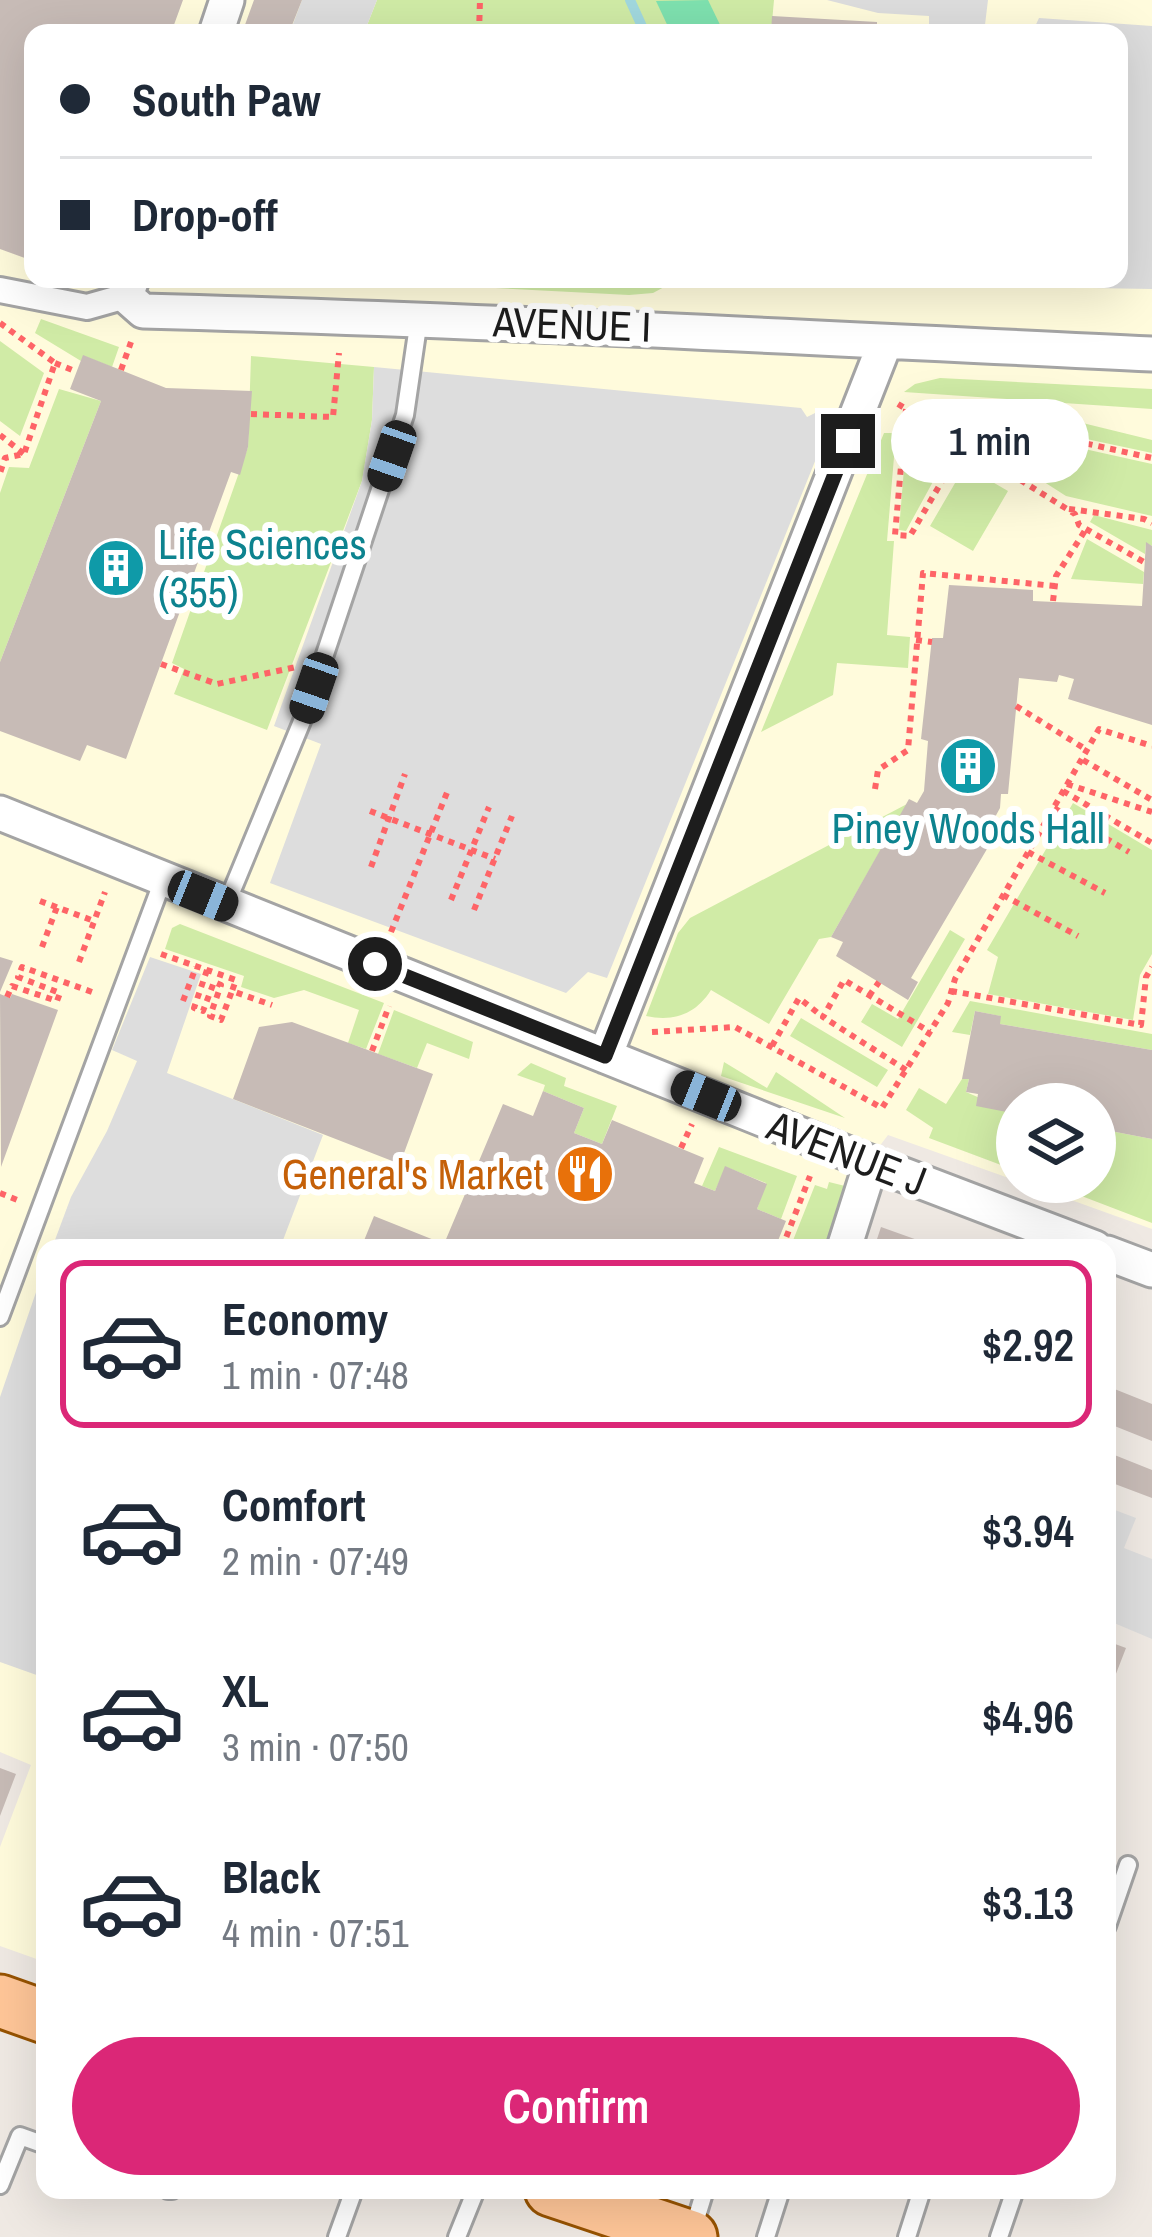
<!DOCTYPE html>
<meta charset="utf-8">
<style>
:root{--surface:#fff;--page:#f6f6f7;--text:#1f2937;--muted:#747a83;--line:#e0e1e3;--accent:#db2777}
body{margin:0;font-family:"Archivo Narrow",sans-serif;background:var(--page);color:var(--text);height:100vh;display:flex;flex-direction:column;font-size:45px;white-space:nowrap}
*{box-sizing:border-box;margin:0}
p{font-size:39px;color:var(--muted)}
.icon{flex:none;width:66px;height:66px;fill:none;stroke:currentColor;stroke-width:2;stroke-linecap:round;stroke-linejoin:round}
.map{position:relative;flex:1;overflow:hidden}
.panel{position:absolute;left:36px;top:1239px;width:1080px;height:960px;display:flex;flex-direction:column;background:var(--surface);border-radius:24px;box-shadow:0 12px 48px #0002}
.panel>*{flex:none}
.hud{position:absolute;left:24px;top:24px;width:1104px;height:264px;border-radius:24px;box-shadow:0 12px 48px #0002;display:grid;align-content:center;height:264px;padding:0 36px;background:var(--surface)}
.fabs{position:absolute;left:996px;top:1083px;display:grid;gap:24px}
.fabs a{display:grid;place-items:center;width:120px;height:120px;border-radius:50%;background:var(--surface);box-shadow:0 12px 48px #0002;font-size:60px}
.end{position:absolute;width:54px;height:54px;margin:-27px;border:15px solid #1d1d1d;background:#fff;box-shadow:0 0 0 6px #fff}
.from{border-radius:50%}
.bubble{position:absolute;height:84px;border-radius:42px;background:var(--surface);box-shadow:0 12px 48px #0002;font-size:39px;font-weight:600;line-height:84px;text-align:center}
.car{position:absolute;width:36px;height:72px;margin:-36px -18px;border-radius:15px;box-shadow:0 0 9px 3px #0007;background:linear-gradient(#222 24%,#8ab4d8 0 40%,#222 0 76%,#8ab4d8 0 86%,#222 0)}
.hud b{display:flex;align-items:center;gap:42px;height:114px;font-size:45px}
.hud b+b{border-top:3px solid var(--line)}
.hud i{width:30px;height:30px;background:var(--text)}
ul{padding:21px 0 0;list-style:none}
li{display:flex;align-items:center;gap:36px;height:168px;margin:0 24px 18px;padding:0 12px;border:6px solid transparent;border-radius:24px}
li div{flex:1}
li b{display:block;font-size:45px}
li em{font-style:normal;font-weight:600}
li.on{border-color:var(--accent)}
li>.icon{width:108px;height:108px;stroke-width:1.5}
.cta{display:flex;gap:24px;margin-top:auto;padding:24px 36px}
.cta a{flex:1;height:138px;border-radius:72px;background:var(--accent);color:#fff;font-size:48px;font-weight:600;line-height:138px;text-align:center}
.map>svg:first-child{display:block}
.education{fill:#fffbdc;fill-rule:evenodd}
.grass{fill:#d0eba6}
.pitch{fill:#7ee1af}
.parking{fill:#ddd}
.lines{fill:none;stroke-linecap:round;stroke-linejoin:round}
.stream{stroke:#a1d8de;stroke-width:10}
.building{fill:#c7bbb6}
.service-casing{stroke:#a4a4a4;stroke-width:22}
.pedestrian-casing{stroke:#a4a4a4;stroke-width:30}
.minor-casing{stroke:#a4a4a4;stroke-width:39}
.primary-casing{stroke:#975300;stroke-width:57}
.path{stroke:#fe6467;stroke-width:6;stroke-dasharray:6 6;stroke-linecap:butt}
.service{stroke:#fff;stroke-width:16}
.pedestrian{stroke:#fff;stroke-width:24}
.minor{stroke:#fff;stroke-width:33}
.primary{stroke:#ffc698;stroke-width:51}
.route{stroke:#1d1d1d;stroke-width:15}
.labels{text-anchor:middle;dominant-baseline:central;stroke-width:12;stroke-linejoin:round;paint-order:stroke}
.street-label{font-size:42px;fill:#1d1d1d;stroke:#fff}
.culture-label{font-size:42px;fill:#0d838f;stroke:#fff;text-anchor:start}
.food-label{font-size:42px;fill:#c56008;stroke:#fff;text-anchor:end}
</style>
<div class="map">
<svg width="1152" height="2237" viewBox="0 0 1152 2237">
<rect width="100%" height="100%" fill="#efe9e3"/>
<path class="education" d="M0,0H1152V1229L1021,1182H1095V1104H1017V1181L888,1135L853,1181L831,1248H45V1962L0,1946V1847L31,1765L0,1752ZM33,33H1119V279H33Z"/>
<path class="grass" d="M377,0H774L771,33H364Z
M320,279H679L653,293L629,295Z
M41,319L119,347L112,367L84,356L81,361L35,333Z
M0,341L44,373L20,436L0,421Z
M251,356L374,367L372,420L362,481L267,730L174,694L184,669L172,663L248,447Z
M940,378L1152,389V409L904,392L915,384Z
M59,389L101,401L0,662V493L9,467L29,468Z
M960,411L1050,415L1152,440V453L1021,425L1015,434L961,421Z
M907,432L947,456L906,531L899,530Z
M884,433H896L887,541H894L887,635L910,637L908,668L837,663L833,695L761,732Z
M1026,436L1152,464V516L1066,496L1013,462Z
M965,466L1008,491L973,551L930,526Z
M1094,515L1152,530V546L1146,543L1145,554L1090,522Z
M1087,539L1144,572L1143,584L1071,579Z
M1073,803L1152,850V954L1140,975L1133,1020L988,994L998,957L987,950Z
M907,804L831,937L819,939L769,1024L711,990C696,1014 674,1022 646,1016L678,933L690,918Z
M180,924L384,1003L366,1049L348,1043L359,1010L304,990L274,998L241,987L244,976L165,949L172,928Z
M950,930L965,939L902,1047L861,1022L872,1004L898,1019Z
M970,1001L1152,1034V1050L1000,1024V1016L975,1011L970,1035L952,1032Z
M394,1010L473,1042L469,1059L427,1043L417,1068L378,1054Z
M801,1018L888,1070L877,1087L790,1036Z
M724,1062L767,1088L776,1072L845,1118L721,1076Z
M531,1063L566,1078L564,1086L617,1106L602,1144L574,1133L584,1108L543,1091L545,1085L517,1075Z
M962,1079H969L966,1092L1017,1114V1171L929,1138L933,1128L906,1110L919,1088L946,1104Z
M1095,1128L1152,1139V1223L1045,1182H1095Z
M719,1147L797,1176L781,1219L757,1209L766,1183L726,1167L715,1191L702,1186Z
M829,1182L845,1186L824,1248H790L815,1185L827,1189Z"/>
<path class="pitch" d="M708,0L724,33H671L656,1Z"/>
<path class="parking" d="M302,0H377L364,33H319L293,24Z
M827,0H988L984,33H929V16L878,13Z
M1039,18L1152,26V289L970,286V279H1119V33H1032Z
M374,367L801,408L807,417L821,410L830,424L607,978L588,972L566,993L270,883L321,744L274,726L362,481L372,420Z
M150,957L201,974L167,1073L323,1135L280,1248H52L71,1197L107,1131L137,1061L112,1050Z
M45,1266V1678L0,1662V1397Z
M1107,1507L1136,1518L1124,1548L1152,1559V1639L1107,1620Z"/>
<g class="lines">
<path class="stream" d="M630,0L645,33"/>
</g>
<path class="building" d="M0,0H183L171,33H33V261L0,249Z
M254,0H302L289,33H242Z
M772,16L877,22V33H771Z
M83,355L166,388L252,391L248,447L240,475L231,472L126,759L87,745L80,761L0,731V662L101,401L70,389Z
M1146,542L1152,546V725L1068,699L1074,679L1059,675L1057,682L1019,678L1008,794H1001L1000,808L994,819L998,823L983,845L987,849L911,978L918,982L908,1000L836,956L843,942L831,937L909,799L917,803L924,791L928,741L921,739L932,638H943L949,585L1033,590V601L1142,606Z
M0,957L13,961L0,992Z
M0,994L10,998L12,994L58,1010L1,1167Z
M975,1011L1001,1016L1000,1024L1152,1050V1139L1095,1128V1104H1017V1114L976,1106L978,1094L966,1092L969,1079H962Z
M292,1022L433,1074L400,1164L233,1099L259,1027Z
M543,1091L584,1108L574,1133L602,1144L612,1120L704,1158L694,1183L702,1186L715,1191L725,1166L767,1184L757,1209L786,1221L775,1248H361L374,1216L444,1244L503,1104L533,1116Z
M881,1227L937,1247V1248H874Z
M1107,1386L1152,1404V1441L1107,1423Z
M1107,1452L1152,1470V1498L1107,1481Z
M1107,1641L1126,1648L1107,1697Z
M0,1768L16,1774L0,1816Z"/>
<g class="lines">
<g class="service-casing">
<path id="service" d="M226,905L305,714L405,415L419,319
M0,1317L163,880
M1107,1926L1128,1865
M0,2185L20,2136L45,2145
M168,2190H172
M693,2229L705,2190
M337,2237L354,2190
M457,2237L476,2190
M766,2237L781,2190
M907,2237L922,2190
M999,2237L1015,2190"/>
</g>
<g class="pedestrian-casing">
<path id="pedestrian" d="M0,290L87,307L126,296"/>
</g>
<g class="minor-casing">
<path id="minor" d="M216,33L227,0
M132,279L126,296L143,311C480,320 816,338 1152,354
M0,813L854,1156L1095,1248
M605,1056L885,343
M844,1248L871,1163
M1107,1253L1152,1270"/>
</g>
<g class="primary-casing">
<path id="primary" d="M0,2001L45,2017
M551,2190L691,2237"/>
</g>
<path class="path" d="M479,33L480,0
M919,33L920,21
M951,33V26
M979,33V31
M0,323L55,363L24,454L5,458L0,473
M55,363L77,372
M121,370L131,342
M898,404L1075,514L1079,525L1144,562
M906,409L895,535L910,536L963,445
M251,414L333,417L339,353
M0,435L24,454
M1001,468L1025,430L1152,458
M1069,509L1144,519L1152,523
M1053,601L1056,576L1086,529
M916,640L932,642
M161,664L217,684L296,667
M1016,706L1087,750
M1083,760L1152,800
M1067,784L1152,812
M875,789L878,770L908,750L923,573L1055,586
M1063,791L1152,843
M1054,808L1129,852
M370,811L495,859
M1028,852L1105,893
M371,867L405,774
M1003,895L1078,936
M451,900L489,807
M40,901L94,921
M474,910L512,816
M391,932L448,790
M42,947L57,907
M161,954L236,980L232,991L272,1005
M79,962L105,892
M207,970L194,1008L203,1011L214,982L221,985L210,1016L221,1020L232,991
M951,991L1141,1025L1146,977L1152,967
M869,996L879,982
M7,997L12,986L57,1001L60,993L18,977L22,967L92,992
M183,1001L196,967
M652,1032L735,1027L882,1108L948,1003L955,979L1099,729L1152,746
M772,1046L799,998L823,1017
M372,1051L389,1006
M906,1070L823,1017L844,980L930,1032
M681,1148L692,1124
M0,1193L20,1201
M782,1248L810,1176"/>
<use href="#service" class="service"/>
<use href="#pedestrian" class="pedestrian"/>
<use href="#minor" class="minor"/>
<use href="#primary" class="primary"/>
</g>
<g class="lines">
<path class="route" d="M375,964L605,1056L848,441"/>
</g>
<defs>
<g id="building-disc" transform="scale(3)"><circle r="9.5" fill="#0f9aa8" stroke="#fff"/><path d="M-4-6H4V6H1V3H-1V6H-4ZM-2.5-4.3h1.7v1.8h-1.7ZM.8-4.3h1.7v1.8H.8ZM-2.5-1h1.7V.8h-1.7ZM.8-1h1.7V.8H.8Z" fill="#fff"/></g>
<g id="restaurant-disc" transform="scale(3)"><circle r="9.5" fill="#e8710a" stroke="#fff"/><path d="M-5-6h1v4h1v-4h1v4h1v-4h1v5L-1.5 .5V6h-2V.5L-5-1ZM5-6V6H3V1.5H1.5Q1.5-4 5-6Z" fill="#fff"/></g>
</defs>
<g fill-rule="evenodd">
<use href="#building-disc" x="116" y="568"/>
<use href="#building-disc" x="968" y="766"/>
<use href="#restaurant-disc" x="585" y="1174"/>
</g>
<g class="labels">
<g class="street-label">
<text transform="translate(572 324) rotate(2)">AVENUE I</text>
<text transform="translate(847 1153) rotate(21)">AVENUE J</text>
</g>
<g class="culture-label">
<text x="158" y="544">Life Sciences<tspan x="158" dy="48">(355)</tspan></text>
<text x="968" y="828" text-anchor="middle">Piney Woods Hall</text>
</g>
<g class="food-label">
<text x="543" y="1174">General's Market</text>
</g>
</g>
</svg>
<div class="fabs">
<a><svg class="icon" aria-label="layers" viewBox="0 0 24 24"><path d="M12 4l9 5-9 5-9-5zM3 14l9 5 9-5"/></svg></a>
</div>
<i class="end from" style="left:375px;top:964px"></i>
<i class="end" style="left:848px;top:441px"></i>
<div class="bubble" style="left:891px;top:399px;width:198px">1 min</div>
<i class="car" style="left:392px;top:456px;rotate:199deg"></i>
<i class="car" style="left:314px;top:688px;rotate:199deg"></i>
<i class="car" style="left:203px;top:896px;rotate:112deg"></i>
<i class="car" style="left:706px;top:1096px;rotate:292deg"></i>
<div class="hud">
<b><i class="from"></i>South Paw</b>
<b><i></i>Drop-off</b>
</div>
<section class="panel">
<ul>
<li class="on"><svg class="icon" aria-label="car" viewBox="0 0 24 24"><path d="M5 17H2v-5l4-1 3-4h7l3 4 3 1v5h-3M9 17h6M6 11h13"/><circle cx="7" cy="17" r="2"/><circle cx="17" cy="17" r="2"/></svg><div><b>Economy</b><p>1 min · 07:48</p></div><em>$2.92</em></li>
<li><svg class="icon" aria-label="car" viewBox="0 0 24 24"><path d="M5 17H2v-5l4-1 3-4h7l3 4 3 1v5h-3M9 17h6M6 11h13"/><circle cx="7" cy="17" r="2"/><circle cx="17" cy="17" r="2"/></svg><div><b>Comfort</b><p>2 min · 07:49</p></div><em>$3.94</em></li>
<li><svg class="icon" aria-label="car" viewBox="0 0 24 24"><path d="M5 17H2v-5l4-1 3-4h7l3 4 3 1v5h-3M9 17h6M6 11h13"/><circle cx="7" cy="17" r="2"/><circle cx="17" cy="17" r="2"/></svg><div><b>XL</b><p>3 min · 07:50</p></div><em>$4.96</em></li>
<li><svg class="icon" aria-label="car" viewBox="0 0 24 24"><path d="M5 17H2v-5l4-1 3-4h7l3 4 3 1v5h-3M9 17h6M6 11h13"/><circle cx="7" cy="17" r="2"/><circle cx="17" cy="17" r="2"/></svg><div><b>Black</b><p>4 min · 07:51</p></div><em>$3.13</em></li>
</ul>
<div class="cta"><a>Confirm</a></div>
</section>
</div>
